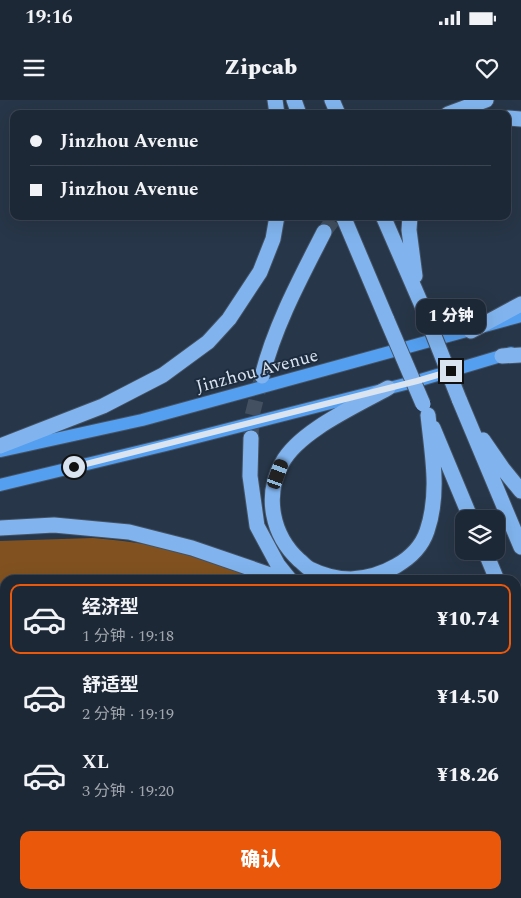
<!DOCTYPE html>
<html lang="zh">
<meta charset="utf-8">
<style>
:root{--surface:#1d2836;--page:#25303e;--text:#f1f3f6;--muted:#a0a6ad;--line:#3b4451;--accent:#ea580c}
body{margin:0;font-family:Spectral,"Noto Sans SC",serif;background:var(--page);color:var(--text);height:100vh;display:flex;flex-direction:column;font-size:19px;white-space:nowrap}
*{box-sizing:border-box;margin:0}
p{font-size:16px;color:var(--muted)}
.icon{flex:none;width:28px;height:28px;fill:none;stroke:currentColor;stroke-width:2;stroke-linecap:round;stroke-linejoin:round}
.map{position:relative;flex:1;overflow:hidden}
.side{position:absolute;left:0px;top:475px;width:521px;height:324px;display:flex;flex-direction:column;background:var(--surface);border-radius:15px 15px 0 0;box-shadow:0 5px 20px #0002,0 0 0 1px var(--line)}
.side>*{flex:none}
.hud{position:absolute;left:10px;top:10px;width:501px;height:110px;border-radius:10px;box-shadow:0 5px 20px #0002,0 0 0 1px var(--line);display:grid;align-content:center;height:110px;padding:0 20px;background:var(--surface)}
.fabs{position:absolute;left:455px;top:410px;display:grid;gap:10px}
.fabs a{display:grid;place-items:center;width:50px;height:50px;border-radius:10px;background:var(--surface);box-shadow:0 5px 20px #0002,0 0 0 1px var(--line);font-size:25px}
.end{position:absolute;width:22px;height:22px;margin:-11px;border:6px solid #dae4f0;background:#111;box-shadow:0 0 0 2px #111}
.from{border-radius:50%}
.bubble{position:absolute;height:35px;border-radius:10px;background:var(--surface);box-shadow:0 5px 20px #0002,0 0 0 1px var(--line);font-size:16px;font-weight:800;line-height:35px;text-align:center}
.car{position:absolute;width:15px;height:30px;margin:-15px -8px;border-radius:6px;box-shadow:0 0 4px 1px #0007;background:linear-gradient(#222 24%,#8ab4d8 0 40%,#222 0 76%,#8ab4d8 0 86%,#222 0)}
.hud b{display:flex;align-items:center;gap:18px;height:48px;font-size:19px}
.hud b+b{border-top:1px solid var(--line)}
.hud i{width:12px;height:12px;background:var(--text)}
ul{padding:9px 0 0;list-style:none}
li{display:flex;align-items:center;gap:15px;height:70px;margin:0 10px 8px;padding:0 10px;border:2px solid transparent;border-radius:10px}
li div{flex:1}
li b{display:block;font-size:19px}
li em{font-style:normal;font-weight:800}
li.active{border-color:var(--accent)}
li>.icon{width:45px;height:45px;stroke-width:1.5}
.cta{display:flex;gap:10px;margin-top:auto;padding:10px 20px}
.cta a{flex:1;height:58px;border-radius:10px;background:var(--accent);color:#fff;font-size:20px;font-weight:800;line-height:58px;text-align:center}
.status{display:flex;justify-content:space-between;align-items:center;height:35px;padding:0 25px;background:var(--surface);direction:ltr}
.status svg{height:14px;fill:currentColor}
header{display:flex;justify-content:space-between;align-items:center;height:65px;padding:0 20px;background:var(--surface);font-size:22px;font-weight:800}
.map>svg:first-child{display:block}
.green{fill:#815220}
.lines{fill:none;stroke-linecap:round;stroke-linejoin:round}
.highway-tunnel{stroke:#425061;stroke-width:15;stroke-dasharray:15 8;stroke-linecap:butt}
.major-casing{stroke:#445263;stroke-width:14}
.highway-casing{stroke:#445263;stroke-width:17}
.major{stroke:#549ff0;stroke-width:12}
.highway{stroke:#81b4ee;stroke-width:15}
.highway-bridge-casing{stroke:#445263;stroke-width:17;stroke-linecap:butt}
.highway-bridge{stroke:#81b4ee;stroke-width:15}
.route{stroke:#dae4f0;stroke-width:6}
.labels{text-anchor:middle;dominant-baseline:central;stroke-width:4;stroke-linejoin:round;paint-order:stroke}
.street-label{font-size:18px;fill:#dae4f0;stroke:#1d2c3e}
</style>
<div class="status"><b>19:16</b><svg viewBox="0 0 49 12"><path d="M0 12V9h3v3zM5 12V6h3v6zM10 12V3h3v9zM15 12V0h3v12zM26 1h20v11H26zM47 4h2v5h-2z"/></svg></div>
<header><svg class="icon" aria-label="menu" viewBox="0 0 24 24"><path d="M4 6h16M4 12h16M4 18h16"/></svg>Zipcab<svg class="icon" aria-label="heart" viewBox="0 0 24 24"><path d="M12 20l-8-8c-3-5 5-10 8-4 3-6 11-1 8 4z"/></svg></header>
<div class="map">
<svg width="521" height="798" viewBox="0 0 521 798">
<rect width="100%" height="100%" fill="#273648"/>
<path class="green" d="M93,438C135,442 178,447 218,462C232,467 246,474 261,480H5V554L0,555V441Z
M516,622L521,628V798H498L495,794H516Z"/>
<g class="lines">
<path class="highway-tunnel" d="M324,132L336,116
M251,338L252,316L262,276"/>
<g class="major-casing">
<path id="major" d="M1,351L142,320L521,216
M0,385L166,345L417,281L511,253"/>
</g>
<g class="highway-casing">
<path id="highway" d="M275,0L277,14
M294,0L299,14
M332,0L338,14
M448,14L486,0
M508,18L521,19
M343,116L387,220
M383,116L423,208
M410,116L409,130L415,176
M471,231L521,204
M502,256L521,255
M262,276C275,225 300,179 324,132
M388,288C356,306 299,331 282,363C264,396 272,435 299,460C303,463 306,467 310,469C322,475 338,479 351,479C380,478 417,461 427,431C440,393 432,354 428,315
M459,299L521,447
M433,328L471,419
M251,338L250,376L257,426L278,465L290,480
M483,340L503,369L521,391
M0,346L103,306L163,275L208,242L229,219L260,172L273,139L277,116
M0,428L54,425L129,432L192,448L285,480
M485,451L497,480
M516,526L521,537
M516,613L521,618"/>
</g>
<use href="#major" class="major"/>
<use href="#highway" class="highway"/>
<g class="highway-bridge-casing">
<path id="highway-bridge" d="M423,208L459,299
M387,220L423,304"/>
</g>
<use href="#highway-bridge" class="highway-bridge"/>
</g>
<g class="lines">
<path class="route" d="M74,367L417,281L451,271"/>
</g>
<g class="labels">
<g class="street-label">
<text transform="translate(257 271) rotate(-15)">Jinzhou Avenue</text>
</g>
</g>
</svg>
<div class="fabs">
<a><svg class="icon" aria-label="layers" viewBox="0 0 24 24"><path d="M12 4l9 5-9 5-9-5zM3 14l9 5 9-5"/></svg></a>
</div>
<i class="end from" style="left:74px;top:367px"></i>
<i class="end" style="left:451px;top:271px"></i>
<div class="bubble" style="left:416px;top:199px;width:70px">1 分钟</div>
<i class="car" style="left:278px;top:374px;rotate:20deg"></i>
<div class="hud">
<b><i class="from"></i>Jinzhou Avenue</b>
<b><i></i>Jinzhou Avenue</b>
</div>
<section class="side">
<ul>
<li class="active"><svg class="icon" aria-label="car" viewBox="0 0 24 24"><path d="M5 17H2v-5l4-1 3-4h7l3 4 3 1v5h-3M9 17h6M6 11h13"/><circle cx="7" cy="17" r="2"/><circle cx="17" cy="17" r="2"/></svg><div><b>经济型</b><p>1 分钟 · 19:18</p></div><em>¥10.74</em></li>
<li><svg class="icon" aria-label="car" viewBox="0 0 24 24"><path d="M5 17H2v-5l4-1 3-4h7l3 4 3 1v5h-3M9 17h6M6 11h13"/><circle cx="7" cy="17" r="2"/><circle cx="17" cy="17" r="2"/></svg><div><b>舒适型</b><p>2 分钟 · 19:19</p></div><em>¥14.50</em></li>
<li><svg class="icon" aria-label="car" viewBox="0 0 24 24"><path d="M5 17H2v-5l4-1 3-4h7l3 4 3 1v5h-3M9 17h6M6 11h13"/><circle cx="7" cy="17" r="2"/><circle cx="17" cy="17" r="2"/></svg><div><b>XL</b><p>3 分钟 · 19:20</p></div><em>¥18.26</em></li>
</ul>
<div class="cta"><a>确认</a></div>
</section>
</div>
